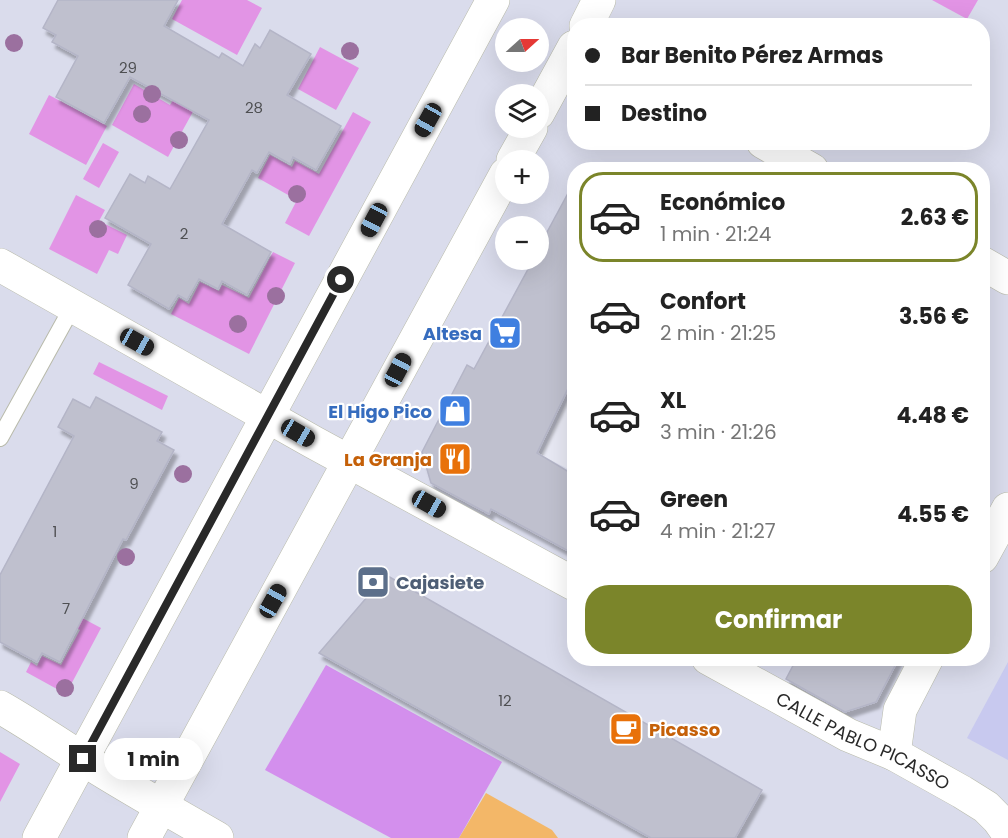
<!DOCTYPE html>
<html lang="es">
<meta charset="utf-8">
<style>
:root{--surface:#fff;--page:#f6f6f6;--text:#222;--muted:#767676;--line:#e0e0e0;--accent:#7b852a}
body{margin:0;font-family:Poppins,sans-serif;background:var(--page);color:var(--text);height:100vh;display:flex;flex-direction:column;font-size:22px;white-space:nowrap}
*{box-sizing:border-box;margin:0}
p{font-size:20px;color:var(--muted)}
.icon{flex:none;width:33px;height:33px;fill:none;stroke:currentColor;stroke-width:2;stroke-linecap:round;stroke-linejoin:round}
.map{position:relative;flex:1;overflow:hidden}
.sheet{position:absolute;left:567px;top:162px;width:423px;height:504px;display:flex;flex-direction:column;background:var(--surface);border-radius:24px;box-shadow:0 6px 24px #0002}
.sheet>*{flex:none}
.banner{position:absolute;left:567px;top:18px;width:423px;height:132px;border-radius:24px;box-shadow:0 6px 24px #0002;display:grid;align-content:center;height:132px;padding:0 18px;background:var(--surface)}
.needle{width:39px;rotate:69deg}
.buttons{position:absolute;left:495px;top:18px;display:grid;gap:12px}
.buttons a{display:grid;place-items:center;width:54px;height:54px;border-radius:50%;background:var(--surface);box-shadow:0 6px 24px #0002;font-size:30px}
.end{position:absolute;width:27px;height:27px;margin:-14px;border:8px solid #292929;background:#fff;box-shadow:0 0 0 3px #fff}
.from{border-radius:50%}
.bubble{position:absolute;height:42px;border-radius:21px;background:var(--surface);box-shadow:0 6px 24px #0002;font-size:20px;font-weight:700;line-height:42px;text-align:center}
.car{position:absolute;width:18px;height:36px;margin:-18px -9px;border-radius:8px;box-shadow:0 0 4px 2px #0007;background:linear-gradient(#222 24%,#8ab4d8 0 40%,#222 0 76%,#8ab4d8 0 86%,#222 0)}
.banner b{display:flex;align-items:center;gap:21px;height:57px;font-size:22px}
.banner b+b{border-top:2px solid var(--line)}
.banner i{width:15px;height:15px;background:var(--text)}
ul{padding:10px 0 0;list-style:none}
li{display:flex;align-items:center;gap:18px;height:90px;margin:0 12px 9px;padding:0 6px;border:3px solid transparent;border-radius:24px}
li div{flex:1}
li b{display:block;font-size:22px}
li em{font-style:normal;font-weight:700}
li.on{border-color:var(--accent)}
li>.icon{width:54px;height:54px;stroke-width:1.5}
.button{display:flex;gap:12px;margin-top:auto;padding:12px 18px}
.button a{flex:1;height:69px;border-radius:24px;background:var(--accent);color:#fff;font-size:24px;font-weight:700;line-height:69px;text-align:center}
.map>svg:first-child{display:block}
.education{fill:#c8c9ef}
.green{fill:#e294e5}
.pitch{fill:#d38fed}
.plaza{fill:#e8e9f4}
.water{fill:#f3b768}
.building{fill:#bfc0ce;stroke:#b4b5c7;stroke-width:1.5;filter:url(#shadow)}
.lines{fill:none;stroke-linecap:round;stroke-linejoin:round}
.lane-casing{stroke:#b8baaa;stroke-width:18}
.street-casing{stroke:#b8baaa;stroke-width:34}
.secondary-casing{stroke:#b8baaa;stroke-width:34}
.lane{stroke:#fff;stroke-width:16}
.street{stroke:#fff;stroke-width:33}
.secondary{stroke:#fff;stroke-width:33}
.tree{fill:#9b709f}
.route{stroke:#292929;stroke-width:8}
.labels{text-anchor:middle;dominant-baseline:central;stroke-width:4.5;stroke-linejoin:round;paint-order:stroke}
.number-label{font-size:15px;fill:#4e4f52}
.shop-label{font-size:18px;font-weight:bold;fill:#366cbe;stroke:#fff;text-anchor:end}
.food-label{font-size:18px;font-weight:bold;fill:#c56008;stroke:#fff;text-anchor:end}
.service-label{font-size:18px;font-weight:bold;fill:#4e5e75;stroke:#fff;text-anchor:start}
.street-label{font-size:18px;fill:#292929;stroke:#fff}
</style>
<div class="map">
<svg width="1008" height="838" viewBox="0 0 1008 838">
<defs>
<filter id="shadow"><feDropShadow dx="3.5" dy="6" stdDeviation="1.5" flood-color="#0004"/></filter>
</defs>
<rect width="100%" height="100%" fill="#dadcec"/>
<path class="education" d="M1008,662V760L967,738Z"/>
<path class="green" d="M182,0H247L262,8L237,55L172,19Z
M932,0H978L967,19Z
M320,47L359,68L336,110L298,89Z
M134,84L170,105L175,97L195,108L168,157L112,125Z
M49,95L107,126L86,165L29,134Z
M353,112L371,122L309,236L285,223L297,200L258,178L270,155L292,167L295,161L319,174Z
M103,143L119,152L99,188L83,179Z
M76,195L105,210L99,221L127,235L118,254L109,250L97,274L49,249Z
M273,252L295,263L249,354L171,314L179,298L189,304L200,282L219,291L222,285L249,298Z
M99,362L168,396L162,410L93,374Z
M71,612L101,628L66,694L26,672L31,662L37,666L42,656L61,665L80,630L66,622Z
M0,752L20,764L0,802Z"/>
<path class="pitch" d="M326,665L502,762L459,838H391L265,770Z"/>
<path class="plaza" d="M574,386V472L541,455Z"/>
<path class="water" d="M486,793L552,830L558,838H459Z"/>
<path class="building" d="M58,0H178L164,26L219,58L222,53L243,66L255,44L260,48L270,30L311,54L287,95L341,126L316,170L293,157L290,164L269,152L257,173L252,170L222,224L271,252L247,295L222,281L218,289L199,279L187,300L178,295L169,309L128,285L151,244L105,218L130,174L145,183L148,176L170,189L209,120L130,77L104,123L56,97L78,56L52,42L56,35L43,28Z
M574,182V376L537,453L574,475V554L491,509L489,514L431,483L422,452L467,365L474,369L533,260H538V249Z
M96,397L162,432L157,441L174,450L126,540L123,539L60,662L42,653L37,662L0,642V575L74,436L58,427L73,399L90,408Z
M386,575L762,790L735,838H651L319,653Z
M797,658H899L876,702L845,712L786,679Z"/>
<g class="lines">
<g class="lane-casing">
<path id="lane" d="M0,438L73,306"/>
</g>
<g class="street-casing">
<g id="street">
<path d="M763,142L812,170"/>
<path d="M982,263L1008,278"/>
<path d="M0,265L313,442L574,584"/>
<path d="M982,557L1008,509"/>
<path id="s1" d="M708,658L848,735L894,754L962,792L986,807L998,819L1008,833"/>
<path d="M0,707C30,724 57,743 86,761C129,788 173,813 217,838"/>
<path d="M894,754L900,710L927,658"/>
</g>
</g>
<g class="secondary-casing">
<path id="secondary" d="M586,26L599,0
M538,113L574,47
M513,160L531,128
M39,838L493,0
M144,838L506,174"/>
</g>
<use href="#lane" class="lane"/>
<use href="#street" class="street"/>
<use href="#secondary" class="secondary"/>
</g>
<g class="tree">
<circle cx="14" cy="43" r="9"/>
<circle cx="350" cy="51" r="9"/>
<circle cx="152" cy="94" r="9"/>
<circle cx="142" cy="114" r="9"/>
<circle cx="179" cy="140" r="9"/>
<circle cx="297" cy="194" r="9"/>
<circle cx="98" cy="229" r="9"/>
<circle cx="276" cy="296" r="9"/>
<circle cx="238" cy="324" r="9"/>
<circle cx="183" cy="474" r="9"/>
<circle cx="126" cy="557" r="9"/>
<circle cx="65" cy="688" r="9"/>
</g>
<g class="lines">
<path class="route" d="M83,759L341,280"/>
</g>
<defs>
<g id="supermarket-square" transform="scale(1.725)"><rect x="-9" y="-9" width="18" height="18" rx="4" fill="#3f7fe0" stroke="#fff"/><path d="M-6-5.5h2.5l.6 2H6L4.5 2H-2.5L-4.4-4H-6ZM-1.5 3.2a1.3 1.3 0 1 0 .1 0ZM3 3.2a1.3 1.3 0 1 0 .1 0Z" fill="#fff"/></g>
<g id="shop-square" transform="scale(1.725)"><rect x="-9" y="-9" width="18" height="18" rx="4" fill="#3f7fe0" stroke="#fff"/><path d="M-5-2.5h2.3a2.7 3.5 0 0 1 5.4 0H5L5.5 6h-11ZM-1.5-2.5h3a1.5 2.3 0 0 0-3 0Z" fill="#fff"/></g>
<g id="restaurant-square" transform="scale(1.725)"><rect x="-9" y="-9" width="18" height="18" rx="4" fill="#e8710a" stroke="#fff"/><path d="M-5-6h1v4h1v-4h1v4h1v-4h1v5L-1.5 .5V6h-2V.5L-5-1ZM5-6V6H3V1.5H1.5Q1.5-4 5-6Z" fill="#fff"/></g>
<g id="bank-square" transform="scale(1.725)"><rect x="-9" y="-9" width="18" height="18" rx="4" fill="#5c6f8a" stroke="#fff"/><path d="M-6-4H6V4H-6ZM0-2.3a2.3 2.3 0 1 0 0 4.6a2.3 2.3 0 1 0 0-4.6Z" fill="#fff"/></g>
<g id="cafe-square" transform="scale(1.725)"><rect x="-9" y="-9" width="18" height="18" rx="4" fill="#e8710a" stroke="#fff"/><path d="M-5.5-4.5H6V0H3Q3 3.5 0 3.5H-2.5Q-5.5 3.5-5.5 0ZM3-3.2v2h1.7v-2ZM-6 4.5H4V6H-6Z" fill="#fff"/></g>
</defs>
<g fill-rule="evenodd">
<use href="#supermarket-square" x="505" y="333"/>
<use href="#shop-square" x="455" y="411"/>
<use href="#restaurant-square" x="455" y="459"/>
<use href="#bank-square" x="373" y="582"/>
<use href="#cafe-square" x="626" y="729"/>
</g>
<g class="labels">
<g class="number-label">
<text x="128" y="67">29</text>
<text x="254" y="107">28</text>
<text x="184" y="233">2</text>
<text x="134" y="483">9</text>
<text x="55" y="531">1</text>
<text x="66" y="608">7</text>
<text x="505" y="700">12</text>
</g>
<g class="shop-label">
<text x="482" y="333">Altesa</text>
<text x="432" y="411">El Higo Pico</text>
</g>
<g class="food-label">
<text x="432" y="459">La Granja</text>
<text x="649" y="729" text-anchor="start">Picasso</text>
</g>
<g class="service-label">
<text x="396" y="582">Cajasiete</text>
</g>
<g class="street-label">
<text stroke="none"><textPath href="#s1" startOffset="176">CALLE PABLO PICASSO</textPath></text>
</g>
</g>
</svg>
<div class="buttons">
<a><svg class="needle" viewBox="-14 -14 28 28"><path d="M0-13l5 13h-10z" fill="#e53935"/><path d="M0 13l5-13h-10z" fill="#767676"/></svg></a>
<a><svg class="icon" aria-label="layers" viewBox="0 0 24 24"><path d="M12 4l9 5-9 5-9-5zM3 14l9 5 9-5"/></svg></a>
<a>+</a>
<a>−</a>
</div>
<i class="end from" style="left:341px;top:280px"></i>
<i class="end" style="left:83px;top:759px"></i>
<div class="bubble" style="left:104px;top:738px;width:99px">1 min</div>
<i class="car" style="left:428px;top:120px;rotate:209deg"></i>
<i class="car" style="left:374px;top:220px;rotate:208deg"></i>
<i class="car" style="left:137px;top:342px;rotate:119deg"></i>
<i class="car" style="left:398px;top:370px;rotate:28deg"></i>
<i class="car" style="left:298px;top:433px;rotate:120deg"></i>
<i class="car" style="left:429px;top:504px;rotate:119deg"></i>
<i class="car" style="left:273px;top:601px;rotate:29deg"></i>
<div class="banner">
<b><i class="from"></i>Bar Benito Pérez Armas</b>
<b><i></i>Destino</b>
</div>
<section class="sheet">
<ul>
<li class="on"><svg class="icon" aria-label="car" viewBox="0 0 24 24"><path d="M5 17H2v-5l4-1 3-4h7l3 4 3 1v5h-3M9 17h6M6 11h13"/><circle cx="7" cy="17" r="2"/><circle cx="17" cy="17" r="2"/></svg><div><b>Económico</b><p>1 min · 21:24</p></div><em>2.63 €</em></li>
<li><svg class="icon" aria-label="car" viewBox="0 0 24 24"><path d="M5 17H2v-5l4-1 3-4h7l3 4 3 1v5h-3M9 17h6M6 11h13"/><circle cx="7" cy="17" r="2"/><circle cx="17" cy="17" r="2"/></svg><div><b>Confort</b><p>2 min · 21:25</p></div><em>3.56 €</em></li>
<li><svg class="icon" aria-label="car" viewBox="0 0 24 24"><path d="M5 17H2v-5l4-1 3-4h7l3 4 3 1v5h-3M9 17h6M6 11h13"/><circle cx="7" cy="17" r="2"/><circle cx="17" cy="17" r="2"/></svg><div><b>XL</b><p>3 min · 21:26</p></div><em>4.48 €</em></li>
<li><svg class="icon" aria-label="car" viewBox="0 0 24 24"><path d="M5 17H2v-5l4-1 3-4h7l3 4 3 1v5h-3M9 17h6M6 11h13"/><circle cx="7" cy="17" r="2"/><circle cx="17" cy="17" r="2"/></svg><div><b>Green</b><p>4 min · 21:27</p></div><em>4.55 €</em></li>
</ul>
<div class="button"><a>Confirmar</a></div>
</section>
</div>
